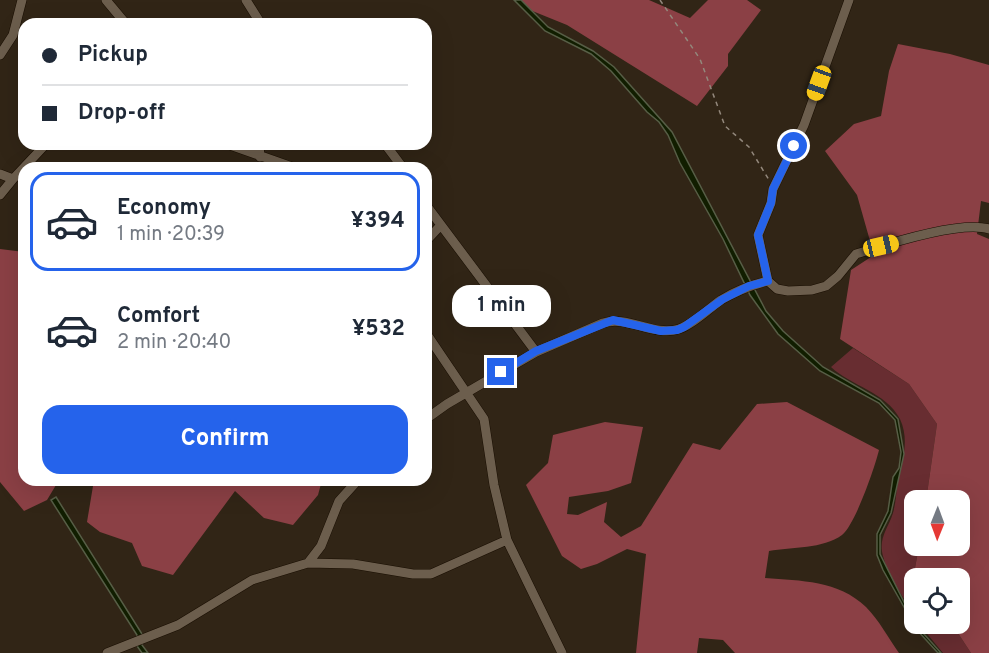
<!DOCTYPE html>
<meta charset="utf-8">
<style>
:root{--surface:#fff;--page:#f2f2f3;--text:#1f2937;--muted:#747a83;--line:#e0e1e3;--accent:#2563eb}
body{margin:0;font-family:Overpass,sans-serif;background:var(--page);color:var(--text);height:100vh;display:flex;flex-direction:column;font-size:22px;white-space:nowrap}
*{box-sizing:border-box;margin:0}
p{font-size:20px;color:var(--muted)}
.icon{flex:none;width:33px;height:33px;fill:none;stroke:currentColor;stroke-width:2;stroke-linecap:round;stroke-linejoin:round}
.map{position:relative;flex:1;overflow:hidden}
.drawer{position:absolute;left:18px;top:162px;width:414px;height:324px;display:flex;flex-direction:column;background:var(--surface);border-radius:18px;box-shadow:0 6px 24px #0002}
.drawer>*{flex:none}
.top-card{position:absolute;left:18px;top:18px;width:414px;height:132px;border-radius:18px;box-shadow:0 6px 24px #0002;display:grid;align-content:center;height:132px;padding:0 24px;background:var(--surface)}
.needle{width:39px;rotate:181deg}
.buttons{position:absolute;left:904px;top:490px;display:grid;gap:12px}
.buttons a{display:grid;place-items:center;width:66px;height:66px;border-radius:12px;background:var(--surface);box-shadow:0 6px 24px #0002;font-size:30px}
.end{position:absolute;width:27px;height:27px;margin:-14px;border:8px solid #2563eb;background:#fff;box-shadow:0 0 0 3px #fff}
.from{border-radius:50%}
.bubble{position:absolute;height:42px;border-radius:18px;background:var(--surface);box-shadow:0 6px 24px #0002;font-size:20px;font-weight:700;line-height:42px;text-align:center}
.car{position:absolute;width:18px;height:36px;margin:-18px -9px;border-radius:8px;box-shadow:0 0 4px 2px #0007;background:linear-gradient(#f5c518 24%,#345 0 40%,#f5c518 0 76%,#345 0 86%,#f5c518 0)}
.top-card b{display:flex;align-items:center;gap:21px;height:57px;font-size:22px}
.top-card b+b{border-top:2px solid var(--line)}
.top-card i{width:15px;height:15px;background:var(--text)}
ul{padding:10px 0 0;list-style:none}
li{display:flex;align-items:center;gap:18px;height:99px;margin:0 12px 9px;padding:0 12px;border:3px solid transparent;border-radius:18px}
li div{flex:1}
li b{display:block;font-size:22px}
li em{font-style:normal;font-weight:700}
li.on{border-color:var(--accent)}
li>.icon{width:54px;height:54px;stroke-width:1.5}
.action{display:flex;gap:12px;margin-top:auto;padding:12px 24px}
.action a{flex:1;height:69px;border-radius:18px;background:var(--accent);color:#fff;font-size:24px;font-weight:700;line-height:69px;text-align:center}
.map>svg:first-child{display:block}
.green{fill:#682d31}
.forest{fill:#8b4045}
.water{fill:#111e00;stroke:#575e46;stroke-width:1.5}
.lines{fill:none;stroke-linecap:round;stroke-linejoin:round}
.minor-casing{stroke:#190e02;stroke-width:10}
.path{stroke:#93887c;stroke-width:1.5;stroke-dasharray:4.5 4.5;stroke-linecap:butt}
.minor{stroke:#6c5e4d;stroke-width:9}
.route{stroke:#2563eb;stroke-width:8}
</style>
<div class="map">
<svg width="989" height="653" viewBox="0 0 989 653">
<rect width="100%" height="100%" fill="#312516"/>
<path class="green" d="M853,348L909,384L937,424L926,501H915V546H919L915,568L922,579H915V616C904,598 888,577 883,556C878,538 888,529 893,513C896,503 896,492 898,481C902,461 910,441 900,419C886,392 851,386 831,367Z
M919,624H952L971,653H943Z"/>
<path class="forest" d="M518,0H649L690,18L708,0H747L761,10L728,54V66L697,106L567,25L525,8Z
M898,44L950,54L989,65V203L981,201L977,234L989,239V653H971L952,624H960V579H922L915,568L919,546H960V501H926L937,424L909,384L840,339L851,270L874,255L857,195L825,151L854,124L881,116L889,71Z
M0,249L24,252V480H59L47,500L24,511L0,482Z
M787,402L879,450C875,467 855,525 842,535C823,549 792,547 769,551L765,578C801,581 838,580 866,607C879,620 889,639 899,653H735L723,640L699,638L697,653H636L646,554L627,549L597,564L581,569L562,556L526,485L548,463L553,435L605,422L643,427L631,483L608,491L569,497L567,514L578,515L607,502L604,522L621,537L641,526L693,443L720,450L757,404Z
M94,480H322L318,495L293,525L264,518L235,491L173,575L142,566L132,543L100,532L87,522Z"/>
<path class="water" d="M514,0H521L548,27L593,51L614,67L672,132L766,311L783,331L823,367L880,400L898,419L904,454L891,513L880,535V554L915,624L941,653H938L917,630L883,570L877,555V534L888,511L893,477L899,468L901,452L895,420L879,403L820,371L778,334L750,295L723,239L680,163L668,135L659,122L647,112L611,71L591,54L545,31Z
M56,497L142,634V645L148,653H142L137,646V635L51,500Z"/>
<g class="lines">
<g class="minor-casing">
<path id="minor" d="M106,0L126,24
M246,0L261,24
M849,0L804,125L773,189L771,203L758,235L768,281L777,289L788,291L812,290L826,286L838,276L856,254L866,251C894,242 962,221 989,229
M0,55L13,35L22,0
M227,144L295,168
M259,144L260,157
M385,144L403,168
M0,174L13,179
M0,195L13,179L46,144
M426,205L536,352
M426,241L441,225
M426,333L484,419L494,485L507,540L562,653
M426,419L447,404L536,352L603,323C628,315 653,337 679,329C694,324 708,309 721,300C736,291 751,285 768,281
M308,563L321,546L339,501L358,480
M107,653L178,625L252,580L308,563L353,564L413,574H431L507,540"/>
</g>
<path class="path" d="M660,0L700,59L725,126L749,147L769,180"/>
<use href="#minor" class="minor"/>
</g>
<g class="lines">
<path class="route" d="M501,372L536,351L613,320L661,331L677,330L684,327L723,299L749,286L768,281L758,235L771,203L773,189L794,146"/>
</g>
</svg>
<div class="buttons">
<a><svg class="needle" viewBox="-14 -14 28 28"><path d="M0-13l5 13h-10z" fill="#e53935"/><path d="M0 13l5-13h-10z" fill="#747a83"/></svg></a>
<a><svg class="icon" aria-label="locate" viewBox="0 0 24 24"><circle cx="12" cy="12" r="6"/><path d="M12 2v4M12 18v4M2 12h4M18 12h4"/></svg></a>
</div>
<i class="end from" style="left:794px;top:146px"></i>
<i class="end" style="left:501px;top:372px"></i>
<div class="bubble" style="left:452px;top:285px;width:99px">1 min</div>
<i class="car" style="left:819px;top:83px;rotate:200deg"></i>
<i class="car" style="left:881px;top:246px;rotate:77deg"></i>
<div class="top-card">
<b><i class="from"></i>Pickup</b>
<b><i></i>Drop-off</b>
</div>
<section class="drawer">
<ul>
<li class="on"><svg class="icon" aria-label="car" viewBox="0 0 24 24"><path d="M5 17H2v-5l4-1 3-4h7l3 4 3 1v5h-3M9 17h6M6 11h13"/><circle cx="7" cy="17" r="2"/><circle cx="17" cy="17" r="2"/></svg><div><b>Economy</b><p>1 min · 20:39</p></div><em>¥394</em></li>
<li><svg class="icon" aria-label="car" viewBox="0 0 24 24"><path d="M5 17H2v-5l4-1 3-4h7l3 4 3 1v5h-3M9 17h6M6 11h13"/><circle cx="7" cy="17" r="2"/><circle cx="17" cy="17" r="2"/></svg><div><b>Comfort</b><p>2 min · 20:40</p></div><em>¥532</em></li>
</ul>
<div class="action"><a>Confirm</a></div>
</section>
</div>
